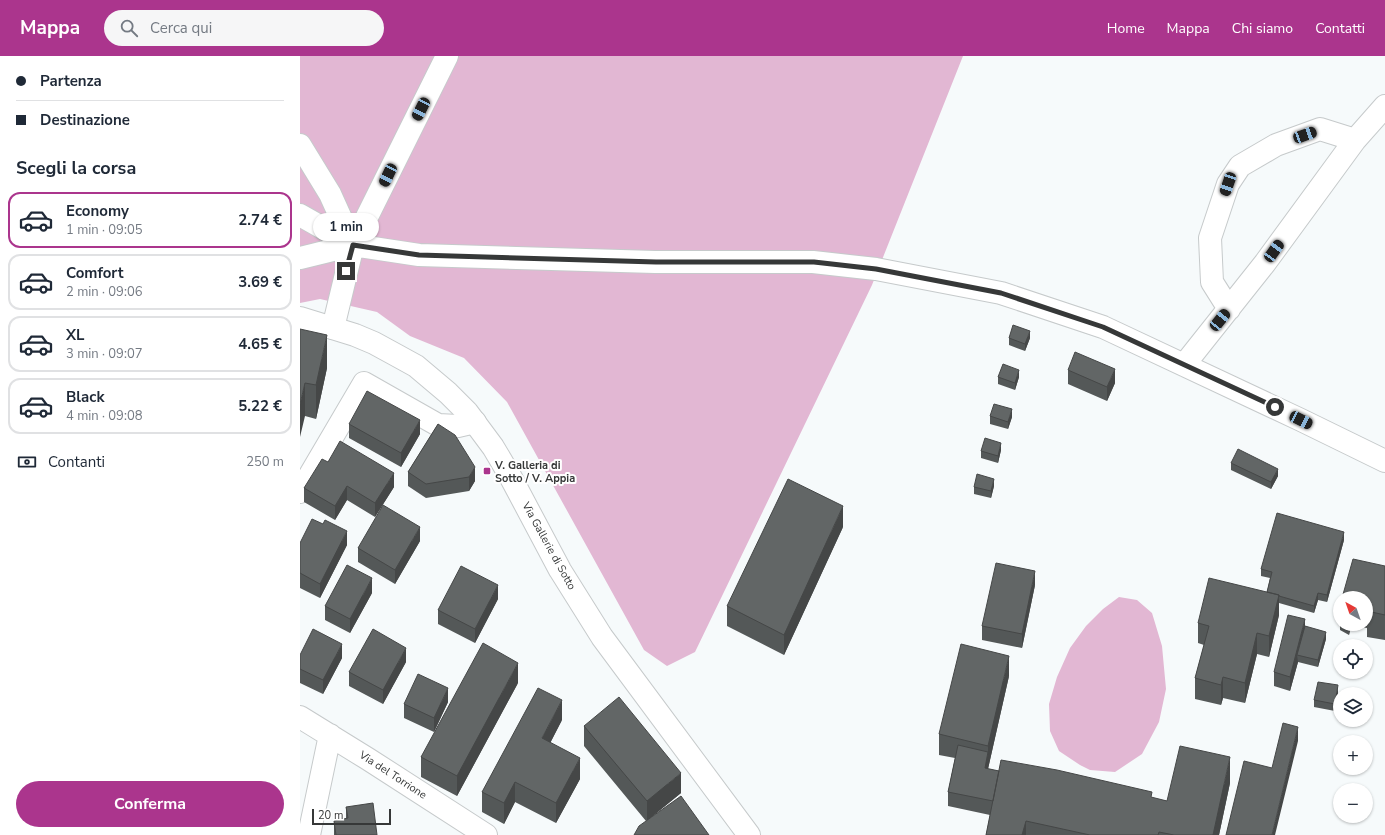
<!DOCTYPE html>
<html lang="it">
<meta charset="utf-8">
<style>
:root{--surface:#fff;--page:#f6f6f7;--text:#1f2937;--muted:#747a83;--line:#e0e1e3;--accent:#ab358d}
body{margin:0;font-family:"Nunito Sans",sans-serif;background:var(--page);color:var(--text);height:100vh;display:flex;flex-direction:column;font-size:15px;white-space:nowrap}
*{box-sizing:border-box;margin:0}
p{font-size:13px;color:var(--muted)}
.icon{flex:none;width:22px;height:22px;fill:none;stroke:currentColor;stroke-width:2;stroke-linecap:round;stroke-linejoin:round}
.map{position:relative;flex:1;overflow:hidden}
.side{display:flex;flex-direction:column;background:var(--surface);width:300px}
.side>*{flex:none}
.banner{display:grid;align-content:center;height:88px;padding:0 16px;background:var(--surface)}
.needle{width:26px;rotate:320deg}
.controls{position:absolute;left:1033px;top:535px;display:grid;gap:8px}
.controls a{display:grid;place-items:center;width:40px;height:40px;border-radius:50%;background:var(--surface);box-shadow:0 1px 3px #0004;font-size:20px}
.scale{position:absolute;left:12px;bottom:10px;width:79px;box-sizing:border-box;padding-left:4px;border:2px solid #363838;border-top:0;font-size:11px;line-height:14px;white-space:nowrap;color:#363838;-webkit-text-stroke:3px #fff;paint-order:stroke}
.end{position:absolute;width:18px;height:18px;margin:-9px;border:5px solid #363838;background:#fff;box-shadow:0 0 0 2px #fff}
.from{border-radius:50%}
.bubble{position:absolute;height:28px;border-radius:14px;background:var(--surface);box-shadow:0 1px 3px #0004;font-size:13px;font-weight:700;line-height:28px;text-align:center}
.car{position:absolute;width:12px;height:24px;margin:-12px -6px;border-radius:5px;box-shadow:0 0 3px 1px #0007;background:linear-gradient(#222 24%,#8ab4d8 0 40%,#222 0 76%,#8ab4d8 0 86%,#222 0)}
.banner b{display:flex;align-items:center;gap:14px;height:38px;font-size:15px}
.banner b+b{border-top:1px solid var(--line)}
.banner i{width:10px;height:10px;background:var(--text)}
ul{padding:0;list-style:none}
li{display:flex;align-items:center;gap:12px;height:56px;margin:0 8px 6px;padding:0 8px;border:2px solid var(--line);border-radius:12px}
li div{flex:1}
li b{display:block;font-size:15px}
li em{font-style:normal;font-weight:700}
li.active{border-color:var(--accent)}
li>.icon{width:36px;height:36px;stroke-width:1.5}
h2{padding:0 16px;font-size:18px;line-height:48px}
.pay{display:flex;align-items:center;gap:10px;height:44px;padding:0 16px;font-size:15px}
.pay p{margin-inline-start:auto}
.primary-button{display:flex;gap:8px;margin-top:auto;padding:8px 16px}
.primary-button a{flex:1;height:46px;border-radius:24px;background:var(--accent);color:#fff;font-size:16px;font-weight:700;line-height:46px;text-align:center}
header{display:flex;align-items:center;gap:24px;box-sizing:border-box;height:56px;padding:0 20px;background:var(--accent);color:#fff}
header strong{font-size:19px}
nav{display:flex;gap:22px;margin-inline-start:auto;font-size:14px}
.search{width:280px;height:36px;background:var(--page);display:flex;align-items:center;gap:10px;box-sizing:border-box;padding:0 14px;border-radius:22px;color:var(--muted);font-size:15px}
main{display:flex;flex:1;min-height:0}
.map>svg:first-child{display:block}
.green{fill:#e2b7d3}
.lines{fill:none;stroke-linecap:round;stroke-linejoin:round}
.minor-casing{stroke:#c6cacb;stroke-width:24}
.major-casing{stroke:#c6cacb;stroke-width:24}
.minor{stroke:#fff;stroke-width:22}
.major{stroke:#fff;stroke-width:22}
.wall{fill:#545858}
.shaded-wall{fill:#454747}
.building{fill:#626666;stroke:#454747}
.route{stroke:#363838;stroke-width:5}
.poi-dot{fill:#ab358d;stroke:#fff;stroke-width:1.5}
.labels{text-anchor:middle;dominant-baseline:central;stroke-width:4;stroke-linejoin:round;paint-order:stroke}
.poi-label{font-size:11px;font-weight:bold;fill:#363838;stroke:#fff;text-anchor:start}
.street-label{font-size:11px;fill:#363838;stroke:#fff}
</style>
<header>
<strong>Mappa</strong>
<div class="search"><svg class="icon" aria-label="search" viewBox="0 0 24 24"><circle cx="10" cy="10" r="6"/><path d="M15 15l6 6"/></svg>Cerca qui</div>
<nav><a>Home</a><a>Mappa</a><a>Chi siamo</a><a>Contatti</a></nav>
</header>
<main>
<section class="side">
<div class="banner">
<b><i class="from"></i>Partenza</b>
<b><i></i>Destinazione</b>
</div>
<h2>Scegli la corsa</h2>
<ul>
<li class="active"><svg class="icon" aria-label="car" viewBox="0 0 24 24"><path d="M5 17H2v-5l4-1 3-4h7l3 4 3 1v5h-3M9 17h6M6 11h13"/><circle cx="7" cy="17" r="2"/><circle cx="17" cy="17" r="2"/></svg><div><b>Economy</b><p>1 min · 09:05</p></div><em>2.74 €</em></li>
<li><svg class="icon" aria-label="car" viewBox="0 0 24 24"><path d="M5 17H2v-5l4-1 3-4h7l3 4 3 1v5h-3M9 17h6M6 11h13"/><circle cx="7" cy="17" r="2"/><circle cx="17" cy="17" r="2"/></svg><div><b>Comfort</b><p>2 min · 09:06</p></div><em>3.69 €</em></li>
<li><svg class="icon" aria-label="car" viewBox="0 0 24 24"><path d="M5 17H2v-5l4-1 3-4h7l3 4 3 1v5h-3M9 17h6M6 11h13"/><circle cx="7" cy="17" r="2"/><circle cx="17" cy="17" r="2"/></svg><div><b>XL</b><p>3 min · 09:07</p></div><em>4.65 €</em></li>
<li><svg class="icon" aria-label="car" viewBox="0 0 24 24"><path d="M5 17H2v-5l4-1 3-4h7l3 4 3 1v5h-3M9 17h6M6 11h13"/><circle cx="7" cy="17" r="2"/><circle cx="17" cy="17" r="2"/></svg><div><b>Black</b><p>4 min · 09:08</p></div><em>5.22 €</em></li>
</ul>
<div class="pay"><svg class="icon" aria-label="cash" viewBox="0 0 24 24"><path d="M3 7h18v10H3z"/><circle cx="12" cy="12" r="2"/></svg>Contanti<p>250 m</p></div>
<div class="primary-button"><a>Conferma</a></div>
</section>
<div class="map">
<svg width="1085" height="779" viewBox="0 0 1085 779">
<rect width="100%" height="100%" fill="#f6fafb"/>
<path class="green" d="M0,0H663L572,229L395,596L367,610L344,594L207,346L164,302L110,280L77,256L20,243L0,247Z
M819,541L837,544L852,557L862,590L866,633L859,666L842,698L815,716L790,714L780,709L759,695L750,675L749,648L757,621L770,592L786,570L803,553Z"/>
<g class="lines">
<g class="minor-casing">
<path id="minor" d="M0,89L30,138L53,189
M0,159L53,189L119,199L355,206H513L576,213L701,237L803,271L1001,364L1085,405
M0,202L53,189
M929,253L912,226L910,182L928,128L940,110L976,89L1020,73L1055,84
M33,272L53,189L147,0
M884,309L965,207L1055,84L1085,50
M0,436L64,327L138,369L158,370L175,366
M0,661L68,703L186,779
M9,779L30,679"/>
</g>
<g class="major-casing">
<path id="major" d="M0,262L55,279L74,287L96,299L116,310L148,337L167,356L193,391L209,418L260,514L302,581L449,779"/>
</g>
<use href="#minor" class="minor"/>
<use href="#major" class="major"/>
</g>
<path class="wall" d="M0,273L27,312L16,363L5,360Z
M709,282H730L725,295L709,289Z
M768,314L815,327L807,345L768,328Z
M698,321H719L715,334L698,328Z
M690,360L712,361L708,373L690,368Z
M49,368L120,378L101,411L49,382Z
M138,368L175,425L169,435L126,442L108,430V416Z
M701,394L698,407L681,402V395Z
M28,406L94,431L75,461L47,444L35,464L4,446V432Z
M931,407L978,420L971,433L931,414Z
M694,430L691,442L674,438V431Z
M23,468L47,489L20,542L0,532V487Z
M543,471L484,599L427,570V550Z
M1044,484L1027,546L1018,544L1014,557L979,547V559L969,601L957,598L945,647L923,642L921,649L895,643V622L904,589L898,587V567L967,536L970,522L961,520V513Z
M120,485L95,528L58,506V492Z
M1085,510V584L1067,581V572L1051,569L1049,579L1040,574V568H1066V542Z
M735,529L722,592L682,584V570Z
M72,537L50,577L25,564V550Z
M198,543L175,587L138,568V554Z
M1005,570L1026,583L1018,611L998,606L990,635L974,630V616Z
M0,599L42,602L23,638L0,627Z
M106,606L83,648L49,630V616Z
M709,620L688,713L852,742L867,745L930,727L919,779H686L690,759L648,750V736L655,702L639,699V678Z
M218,627L157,740L121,721V701Z
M1038,636L1035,655L1014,651V644Z
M148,646L134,676L104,662V648Z
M262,664L250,687L280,723L256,767L215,746L204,768L182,756V736Z
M284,670L381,737L346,765L284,690Z
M46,751L77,779H34V765L46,763Z"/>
<path class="shaded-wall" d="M730,275V282L725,295V288Z
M27,279V312L16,363V329Z
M815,313V327L807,345V331Z
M719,314V321L715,334V327Z
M5,327V360L0,381V348Z
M712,353V361L708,373V366Z
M120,364V378L101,411V397Z
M701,387V394L698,407V400Z
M175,411V425L169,435V421Z
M978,413V420L971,433V426Z
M94,417V431L75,461V447Z
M694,423V430L691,442V435Z
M47,430V444L35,464V450Z
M543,450V471L484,599V579Z
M120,471V485L95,528V514Z
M47,475V489L20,542V528Z
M1044,476V484L1027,546V539Z
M735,515V529L722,592V578Z
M72,522V537L50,577V563Z
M198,529V543L175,587V573Z
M1018,537V544L1014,557V550Z
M979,539V559L969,601V580Z
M1005,563V577L997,599L998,606L990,635V621Z
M1049,568H1051V569L1049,579Z
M1026,576V583L1018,611V604Z
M957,577V598L945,647V627Z
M42,588V602L23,638V624Z
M106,592V606L83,648V634Z
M709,600V620L685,726V712L688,696V690Z
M218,607V627L157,740V720Z
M923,621V642L921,649V629Z
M1038,629V636L1035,655V648Z
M148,632V646L134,676V662Z
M262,644V664L242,703V682Z
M998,671V685L975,779H972Z
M930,701V727L919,779H913Z
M280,702V723L256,767V747Z
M381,717V737L347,765V745Z
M215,726V746L204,768V747Z
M726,765V779H722Z"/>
<path class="building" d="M713,269L730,275L725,288L709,282Z
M0,273L27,279L16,329L5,327L0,348Z
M775,296L815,313L807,331L768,314Z
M703,308L719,314L715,327L698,321Z
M67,335L120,364L101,397L49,368Z
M694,348L712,353L708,366L690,360Z
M138,368L155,379L175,411L169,421L126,428L108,416Z
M685,382L701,387L698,400L681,395Z
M40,385L94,417L75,447L47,430L35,450L4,432L22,403L28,406Z
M938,393L978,413L971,426L931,407Z
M677,418L694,423L691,435L674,431Z
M488,423L543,450L484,579L427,550Z
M83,449L120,471L95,514L58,492Z
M977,457L1044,476L1027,539L1018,537L1014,550L979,540V539L967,536L972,516L961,513Z
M12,463L23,468L25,464L47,475L20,528L0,517V487Z
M1053,503L1085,510V559L1067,555L1069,547L1066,546V542H1042Z
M696,507L735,515L722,578L682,570Z
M47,509L72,522L50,563L25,550Z
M161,510L198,529L175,573L138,554Z
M909,522L979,539L969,580L957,577L945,627L923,621L921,629L895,622L909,570L898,567Z
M988,559L1005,563L990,621L974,616Z
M1005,570L1026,576L1018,604L997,599Z
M13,573L42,588L23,624L0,613V599Z
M73,573L106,592L83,634L49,616Z
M183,587L218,607L157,720L121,701Z
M661,588L709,600L688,690L639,678Z
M118,618L148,632L134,662L104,648Z
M1018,626L1038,629L1035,648L1014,644Z
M238,632L262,644L242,682L280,702L256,747L215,726L204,747L182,736Z
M319,641L381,717L347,745L284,670Z
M983,667L998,671L972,779H926L944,705L972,712Z
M658,689L688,696L685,712L699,715L693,745L648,736Z
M880,690L930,701L913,779H874L859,776L858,779H790L726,765L722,779H686L701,704L757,714L852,736L851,741L867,745Z
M381,740L409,779H334L339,770Z
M73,747L77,779H36L34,765L48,762L46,751Z"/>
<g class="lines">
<path class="route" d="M46,215L53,189L119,199L356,206H514L576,213L701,237L803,271L975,351"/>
</g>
<rect class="poi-dot" x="183" y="411" width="8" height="8" rx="2"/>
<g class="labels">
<g class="poi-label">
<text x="195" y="409">V. Galleria di<tspan x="195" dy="13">Sotto / V. Appia</tspan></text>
</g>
<g class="street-label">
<text transform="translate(249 490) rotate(61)">Via Gallerie di Sotto</text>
<text transform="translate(93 719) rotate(33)">Via del Torrione</text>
</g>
</g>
</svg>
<div class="controls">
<a><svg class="needle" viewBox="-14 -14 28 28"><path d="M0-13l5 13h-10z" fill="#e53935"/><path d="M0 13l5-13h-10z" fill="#747a83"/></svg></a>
<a><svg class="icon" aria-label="locate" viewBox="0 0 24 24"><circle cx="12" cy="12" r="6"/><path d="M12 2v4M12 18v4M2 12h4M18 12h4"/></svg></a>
<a><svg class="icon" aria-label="layers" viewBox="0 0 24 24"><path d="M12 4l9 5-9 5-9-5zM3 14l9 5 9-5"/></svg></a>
<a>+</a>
<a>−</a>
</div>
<div class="scale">20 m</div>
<i class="end from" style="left:975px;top:351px"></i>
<i class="end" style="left:46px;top:215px"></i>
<div class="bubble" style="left:13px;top:157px;width:66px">1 min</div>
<i class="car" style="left:121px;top:53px;rotate:207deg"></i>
<i class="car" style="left:1005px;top:79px;rotate:70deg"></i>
<i class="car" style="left:88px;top:119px;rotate:206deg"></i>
<i class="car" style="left:928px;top:128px;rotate:199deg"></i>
<i class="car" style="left:974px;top:195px;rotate:36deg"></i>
<i class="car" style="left:920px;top:264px;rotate:39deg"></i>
<i class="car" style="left:1001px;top:364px;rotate:116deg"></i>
</div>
</main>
